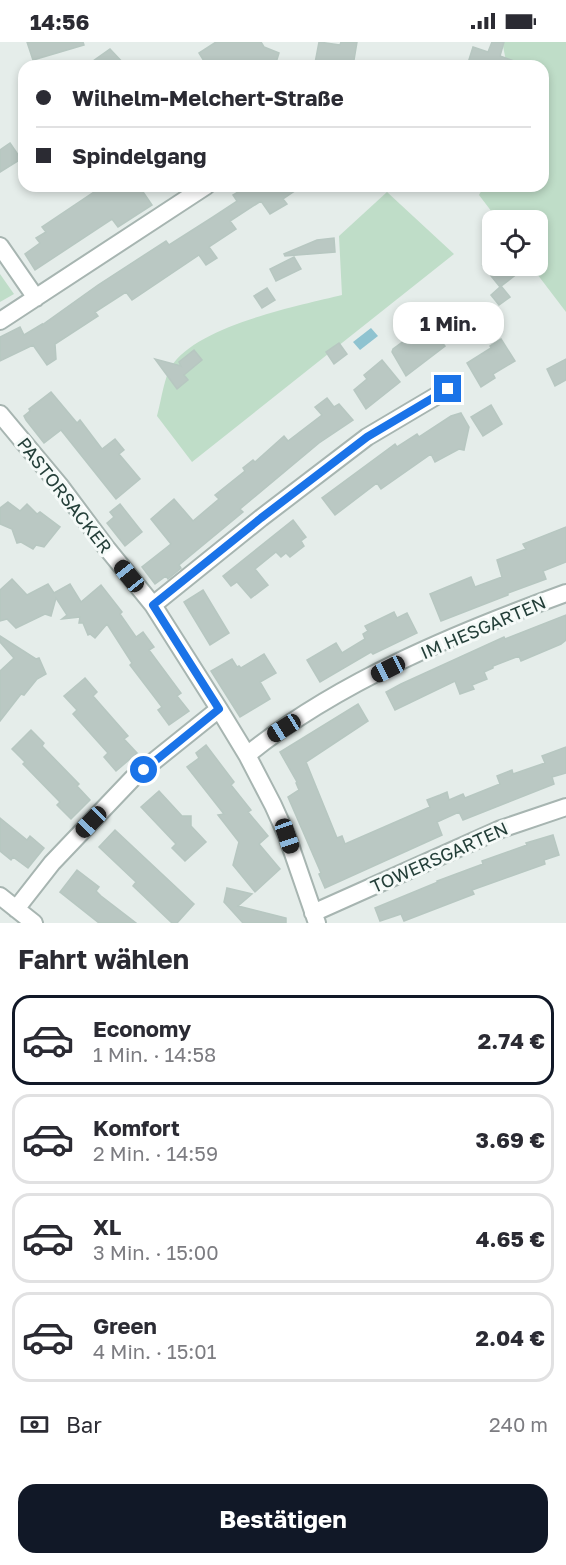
<!DOCTYPE html>
<html lang="de">
<meta charset="utf-8">
<style>
:root{--surface:#fff;--page:#f2f2f3;--text:#2b2b33;--muted:#7c7c81;--line:#e1e1e2;--accent:#111827}
body{margin:0;font-family:"Golos Text",sans-serif;background:var(--page);color:var(--text);height:100vh;display:flex;flex-direction:column;font-size:22px;white-space:nowrap}
*{box-sizing:border-box;margin:0}
p{font-size:20px;color:var(--muted)}
.icon{flex:none;width:33px;height:33px;fill:none;stroke:currentColor;stroke-width:2;stroke-linecap:round;stroke-linejoin:round}
.map{position:relative;height:881px;overflow:hidden}
.sheet{display:flex;flex-direction:column;background:var(--surface);flex:1}
.sheet>*{flex:none}
.hud{position:absolute;left:18px;top:18px;width:531px;height:132px;border-radius:18px;box-shadow:0 3px 9px #0003;display:grid;align-content:center;height:132px;padding:0 18px;background:var(--surface)}
.controls{position:absolute;left:482px;top:168px;display:grid;gap:12px}
.controls a{display:grid;place-items:center;width:66px;height:66px;border-radius:12px;background:var(--surface);box-shadow:0 3px 9px #0003;font-size:30px}
.end{position:absolute;width:27px;height:27px;margin:-14px;border:8px solid #1a73e8;background:#fff;box-shadow:0 0 0 3px #fff}
.from{border-radius:50%}
.bubble{position:absolute;height:42px;border-radius:18px;background:var(--surface);box-shadow:0 3px 9px #0003;font-size:20px;font-weight:700;line-height:42px;text-align:center}
.car{position:absolute;width:18px;height:36px;margin:-18px -9px;border-radius:8px;box-shadow:0 0 4px 2px #0007;background:linear-gradient(#222 24%,#8ab4d8 0 40%,#222 0 76%,#8ab4d8 0 86%,#222 0)}
.hud b{display:flex;align-items:center;gap:21px;height:57px;font-size:22px}
.hud b+b{border-top:2px solid var(--line)}
.hud i{width:15px;height:15px;background:var(--text)}
ul{padding:0;list-style:none}
li{display:flex;align-items:center;gap:18px;height:90px;margin:0 12px 9px;padding:0 6px;border:3px solid var(--line);border-radius:18px}
li div{flex:1}
li b{display:block;font-size:22px}
li em{font-style:normal;font-weight:700}
li.selected{border-color:var(--accent)}
li>.icon{width:54px;height:54px;stroke-width:1.5}
h2{padding:0 18px;font-size:27px;line-height:72px}
.pay{display:flex;align-items:center;gap:15px;height:66px;padding:0 18px;font-size:22px}
.pay p{margin-inline-start:auto}
.button{display:flex;gap:12px;margin-top:auto;padding:12px 18px}
.button a{flex:1;height:69px;border-radius:18px;background:var(--accent);color:#fff;font-size:24px;font-weight:700;line-height:69px;text-align:center}
.status{display:flex;justify-content:space-between;align-items:center;height:42px;padding:0 30px;background:var(--surface);direction:ltr}
.status svg{height:16px;fill:currentColor}
.map>svg:first-child{display:block}
.green{fill:#bfddc8}
.water{fill:#8fc3d0}
.building{fill:#bac8c3;stroke:#b7c7c1;stroke-width:1.5}
.lines{fill:none;stroke-linecap:round;stroke-linejoin:round}
.minor-casing{stroke:#a7b5b1;stroke-width:20}
.minor{stroke:#fff;stroke-width:16}
.route{stroke:#1a73e8;stroke-width:8}
.labels{text-anchor:middle;dominant-baseline:central;stroke-width:6;stroke-linejoin:round;paint-order:stroke}
.street-label{font-size:18px;fill:#243f39;stroke:#f5faf8}
</style>
<div class="status"><b>14:56</b><svg viewBox="0 0 49 12"><path d="M0 12V9h3v3zM5 12V6h3v6zM10 12V3h3v9zM15 12V0h3v12zM26 1h20v11H26zM47 4h2v5h-2z"/></svg></div>
<div class="map">
<svg width="566" height="881" viewBox="0 0 566 881">
<rect width="100%" height="100%" fill="#e5edea"/>
<path class="green" d="M492,0H566V270L531,224H537V178H498L479,153L484,144H543V24H507L503,4Z
M387,150L454,212L192,420L157,374C161,360 164,336 171,325C196,284 297,264 342,253L339,194Z
M0,232L14,252L0,260Z"/>
<path class="water" d="M371,286L378,294L360,308L353,300Z"/>
<path class="building" d="M27,0H83L84,3L33,18Z
M216,0H261L264,5L279,11L275,24H207L199,11Z
M319,0L340,3L341,0H357L353,24L315,21Z
M492,0H504L500,14L522,22L521,24H467L473,5L488,10Z
M110,7L126,24H86Z
M10,101L21,117L0,130V108Z
M103,144H139L152,163L118,185L112,177L35,228L25,212L40,201L36,196L46,190L42,185Z
M248,144H302L283,157L287,162L270,172L261,159L230,179L236,187L209,205L217,216L206,223L199,213L132,258L126,250L95,270L98,274L55,302L56,317L47,323L33,303L0,319V295L20,285L24,293L42,282V283L98,243L166,199L169,203L213,175L237,159L233,153Z
M334,196L335,210L285,214L284,212L317,198Z
M294,215L301,227L276,239L270,227Z
M483,224H527L500,245Z
M501,244L510,255L499,263L491,253Z
M267,246L275,258L262,266L254,254Z
M442,271L451,283L437,294L445,304L406,334L392,310L393,307Z
M501,297L515,319L493,332L495,336L481,345L467,321L491,306L490,304Z
M339,301L347,312L334,322L326,310Z
M194,308L202,318L184,333L188,338L177,347L155,317L181,324L179,320Z
M566,317V338L555,344L547,327Z
M382,318L400,340L366,367L354,348L367,337L364,333Z
M51,350L77,381L80,378L102,407L115,397L124,408L119,412L140,437L116,457L61,388L44,401L26,378L24,374L30,369L29,367Z
M327,356L334,365L339,362L353,378L319,401L240,467L243,470L179,523L181,526L168,537L166,534L155,542L142,525L171,502L151,477L174,457L193,479L219,457L215,453L245,429L243,426L253,418L255,420L284,394L288,399L322,373L315,365Z
M491,363L502,382L483,394L471,375Z
M461,371L469,385L464,408L459,407L435,420L431,412L381,447L377,441L335,473L322,456L395,402L397,405L417,392L419,395L451,374Z
M8,460L20,469L27,462L37,472L40,470L60,485L44,505L36,503L33,507L21,500L17,501L12,487L0,482V466Z
M120,462L142,490L125,504L107,481L114,475L110,470Z
M293,478L306,495L301,499L304,504L290,515L286,511L281,515L276,510L255,527L268,543L251,556L237,540L231,544L223,534Z
M566,485V520L543,529L546,537L508,551V553L441,579L430,552L471,535L475,545L502,535L497,518L526,507L523,502Z
M12,537L27,553L48,542L54,551L70,542L81,560L101,543L122,570L120,572L136,595L143,590L154,605L149,608L181,651L177,654L189,669L169,683L158,668L162,665L130,623L132,621L107,582L95,596L90,592L88,593L83,581H79L80,575L62,577L67,573L56,556L51,574L45,572L16,586L7,577L0,579V548Z
M203,548L229,591L210,603L184,560Z
M394,570L397,576L407,571L417,591L373,612L371,610L320,640L307,618L336,601L342,611L365,597L363,592L368,589L365,584Z
M566,573V598L561,602L521,619L519,614L493,624V626L484,630L487,637L472,643L474,647L460,652L455,639L395,668L386,650L401,642L504,595L505,597Z
M0,594L36,617L39,616L46,632L37,637L24,653L21,652L0,679V629L14,616L0,600Z
M264,612L276,631L260,640L270,657L240,675L211,629L232,617L237,625L239,624L241,626Z
M85,636L97,650L93,654L128,694L124,697L137,711L116,729L104,715L108,711L73,672L77,668L64,654Z
M358,662L368,679L306,720L337,796L342,794L345,802L430,765L427,758L440,753L447,750L449,758L463,752L465,756L500,742L497,734L512,728L513,732L545,721L542,714L566,705V731L552,735L554,742L463,778L459,770L437,780L442,793L325,846L319,832L321,831L288,755L299,748L296,741L297,740L280,710Z
M31,688L44,701L42,704L79,742L77,744L90,758L71,777L57,763L60,760L23,722L25,720L12,707Z
M206,703L234,740L231,743L251,768L248,770L268,794L259,802L280,827L255,850L233,823L239,800L218,773L224,772L187,725L199,716L196,711Z
M159,749L182,774H191V784L206,800L185,819L172,806L176,802L141,765Z
M0,776L27,798L30,794L44,806L28,826L13,815L11,818L0,809Z
M115,788L194,862L177,881H172L133,844L136,840L99,805Z
M553,793L559,813L544,818L545,822L472,848L474,852L404,879L401,872L380,879L375,866L438,840L437,839L483,822L482,819L527,803L526,801Z
M77,828L99,845L96,849L101,854L136,881H99L60,850Z
M227,846L252,852L238,864L286,876V881H243L224,860Z"/>
<g class="lines">
<g class="minor-casing">
<path id="minor" d="M0,204L36,256
M0,279L206,144
M0,372L61,445L105,504L153,563L219,667L247,713L273,763L287,794L317,881
M153,563L261,476L367,395L448,347
M247,713C337,640 458,590 566,551
M0,854L34,881
M16,867L52,821L133,736L219,667
M313,871L501,787L566,765"/>
</g>
<use href="#minor" class="minor"/>
</g>
<g class="lines">
<path class="route" d="M144,728L219,667L153,563L261,476L367,395L448,347"/>
</g>
<g class="labels">
<g class="street-label">
<text transform="translate(65 453) rotate(52)">PASTORSACKER</text>
<text transform="translate(483 585) rotate(-23)">IM HESGARTEN</text>
<text transform="translate(439 815) rotate(-24)">TOWERSGARTEN</text>
</g>
</g>
</svg>
<div class="controls">
<a><svg class="icon" aria-label="locate" viewBox="0 0 24 24"><circle cx="12" cy="12" r="6"/><path d="M12 2v4M12 18v4M2 12h4M18 12h4"/></svg></a>
</div>
<i class="end from" style="left:144px;top:728px"></i>
<i class="end" style="left:448px;top:347px"></i>
<div class="bubble" style="left:393px;top:260px;width:111px">1 Min.</div>
<i class="car" style="left:129px;top:534px;rotate:321deg"></i>
<i class="car" style="left:388px;top:627px;rotate:243deg"></i>
<i class="car" style="left:284px;top:686px;rotate:238deg"></i>
<i class="car" style="left:91px;top:780px;rotate:224deg"></i>
<i class="car" style="left:287px;top:794px;rotate:161deg"></i>
<div class="hud">
<b><i class="from"></i>Wilhelm-Melchert-Straße</b>
<b><i></i>Spindelgang</b>
</div>
</div>
<section class="sheet">
<h2>Fahrt wählen</h2>
<ul>
<li class="selected"><svg class="icon" aria-label="car" viewBox="0 0 24 24"><path d="M5 17H2v-5l4-1 3-4h7l3 4 3 1v5h-3M9 17h6M6 11h13"/><circle cx="7" cy="17" r="2"/><circle cx="17" cy="17" r="2"/></svg><div><b>Economy</b><p>1 Min. · 14:58</p></div><em>2.74 €</em></li>
<li><svg class="icon" aria-label="car" viewBox="0 0 24 24"><path d="M5 17H2v-5l4-1 3-4h7l3 4 3 1v5h-3M9 17h6M6 11h13"/><circle cx="7" cy="17" r="2"/><circle cx="17" cy="17" r="2"/></svg><div><b>Komfort</b><p>2 Min. · 14:59</p></div><em>3.69 €</em></li>
<li><svg class="icon" aria-label="car" viewBox="0 0 24 24"><path d="M5 17H2v-5l4-1 3-4h7l3 4 3 1v5h-3M9 17h6M6 11h13"/><circle cx="7" cy="17" r="2"/><circle cx="17" cy="17" r="2"/></svg><div><b>XL</b><p>3 Min. · 15:00</p></div><em>4.65 €</em></li>
<li><svg class="icon" aria-label="car" viewBox="0 0 24 24"><path d="M5 17H2v-5l4-1 3-4h7l3 4 3 1v5h-3M9 17h6M6 11h13"/><circle cx="7" cy="17" r="2"/><circle cx="17" cy="17" r="2"/></svg><div><b>Green</b><p>4 Min. · 15:01</p></div><em>2.04 €</em></li>
</ul>
<div class="pay"><svg class="icon" aria-label="cash" viewBox="0 0 24 24"><path d="M3 7h18v10H3z"/><circle cx="12" cy="12" r="2"/></svg>Bar<p>240 m</p></div>
<div class="button"><a>Bestätigen</a></div>
</section>
